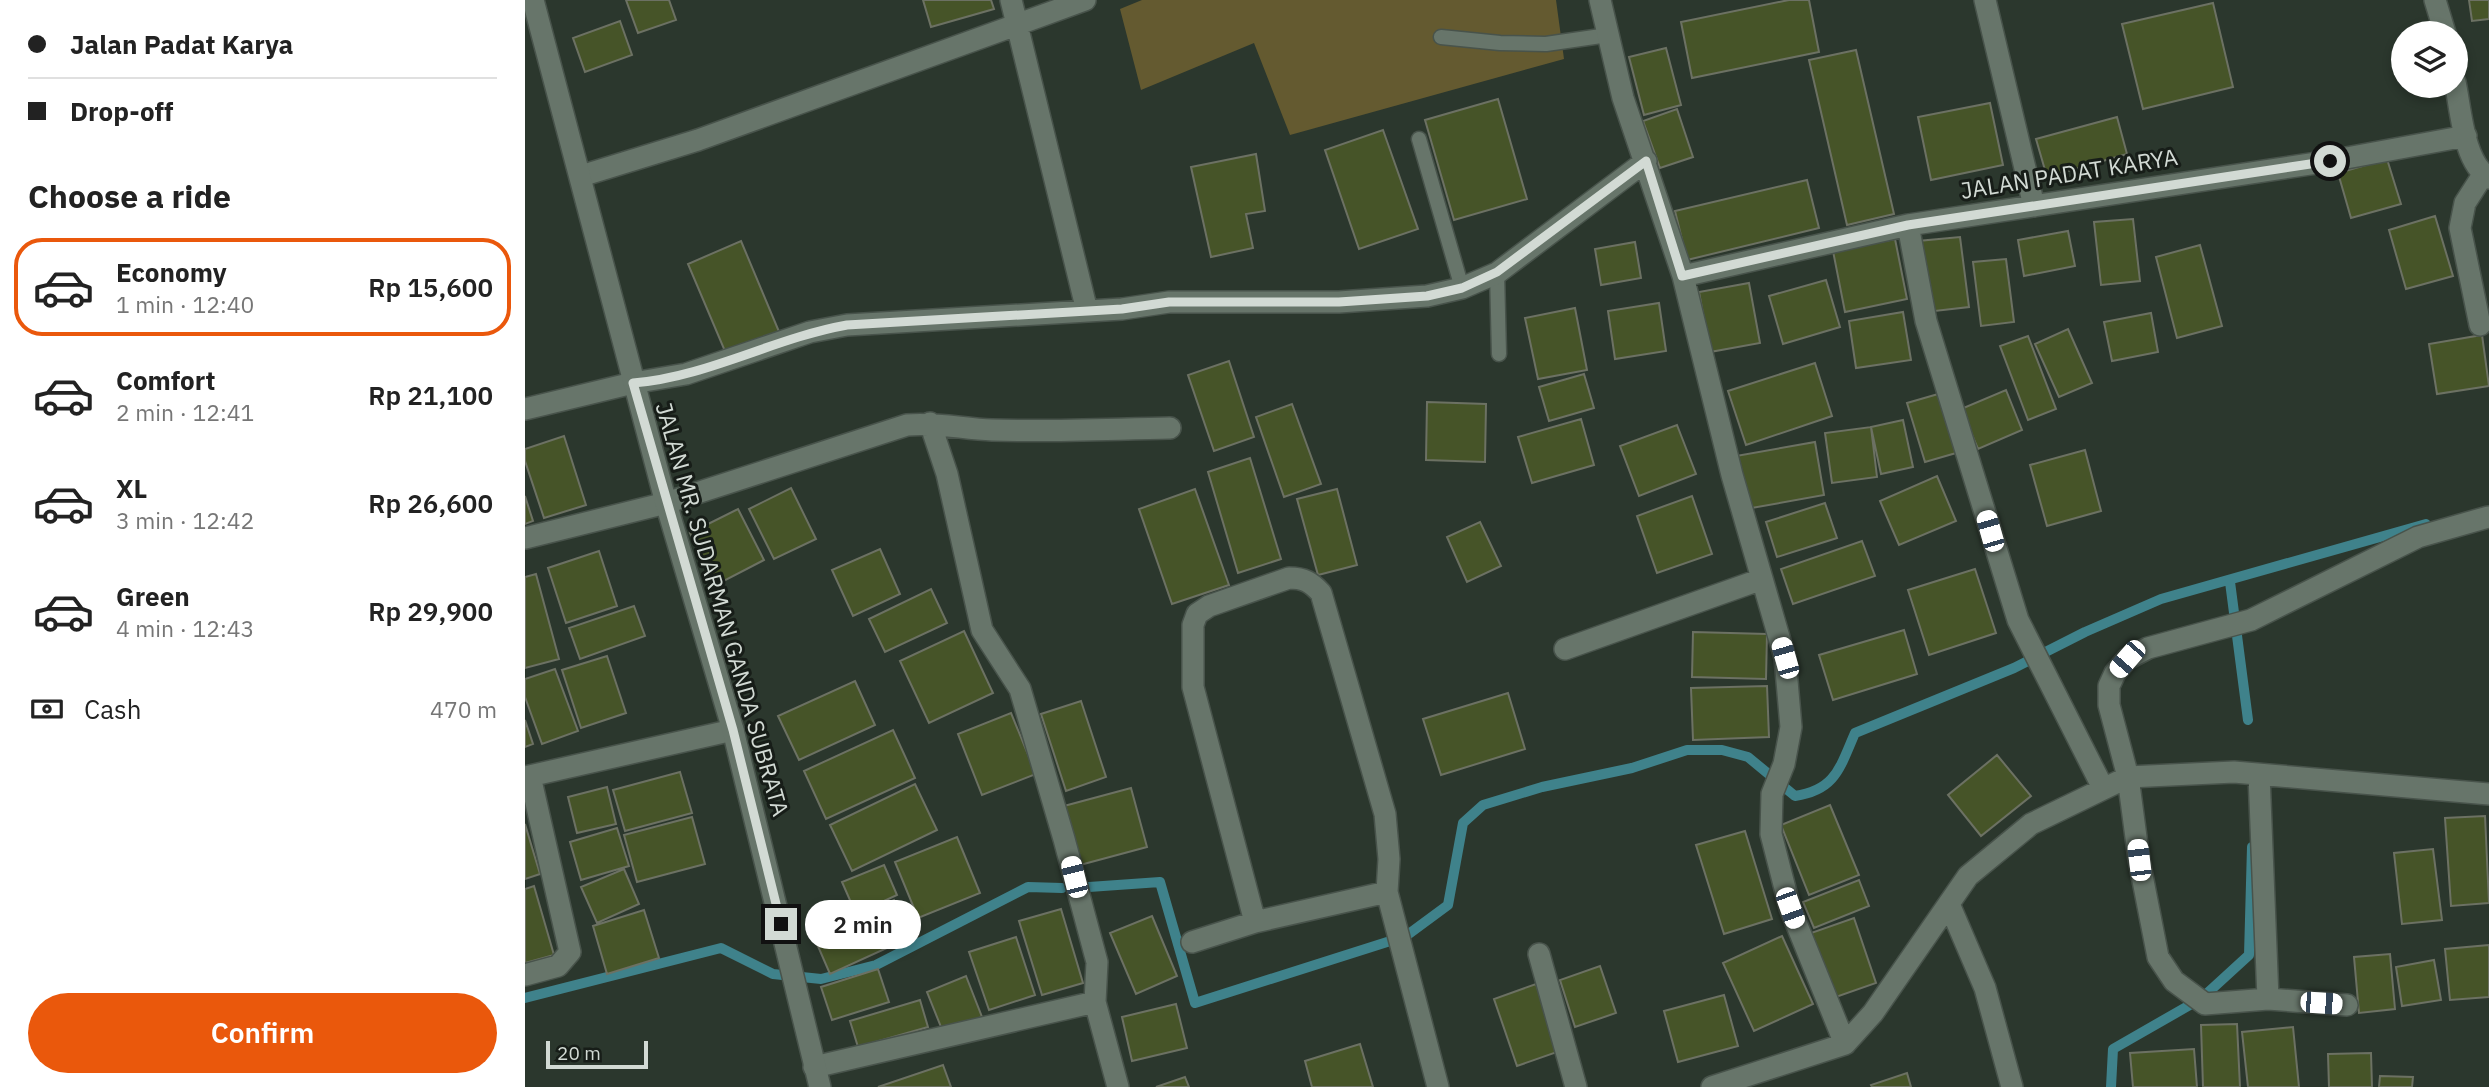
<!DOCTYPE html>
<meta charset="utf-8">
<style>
:root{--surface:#fff;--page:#f2f2f2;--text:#222;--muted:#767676;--line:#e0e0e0;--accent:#ea580c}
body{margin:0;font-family:"IBM Plex Sans",sans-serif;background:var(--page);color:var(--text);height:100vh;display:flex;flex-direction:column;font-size:26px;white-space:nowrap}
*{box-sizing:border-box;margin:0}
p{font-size:23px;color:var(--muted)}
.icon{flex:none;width:38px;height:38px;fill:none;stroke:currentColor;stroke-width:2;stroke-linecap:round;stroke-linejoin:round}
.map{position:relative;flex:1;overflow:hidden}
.panel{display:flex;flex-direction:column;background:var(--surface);width:525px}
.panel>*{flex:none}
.guide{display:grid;align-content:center;height:154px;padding:0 28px;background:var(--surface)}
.fabs{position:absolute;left:1866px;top:21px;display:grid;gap:14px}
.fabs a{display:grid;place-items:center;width:77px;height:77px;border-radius:50%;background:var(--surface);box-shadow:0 4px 10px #0003;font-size:35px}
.scale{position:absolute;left:21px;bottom:18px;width:102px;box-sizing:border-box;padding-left:7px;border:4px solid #d2dad4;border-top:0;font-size:19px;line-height:24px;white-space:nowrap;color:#d2dad4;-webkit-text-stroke:5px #171d18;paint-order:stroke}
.end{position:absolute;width:32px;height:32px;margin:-16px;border:9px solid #d2dad4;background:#111;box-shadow:0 0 0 4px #111}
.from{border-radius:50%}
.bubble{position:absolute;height:49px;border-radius:24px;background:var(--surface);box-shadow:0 4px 10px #0003;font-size:23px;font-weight:600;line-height:49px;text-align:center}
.car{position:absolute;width:21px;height:42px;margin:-21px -10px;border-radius:9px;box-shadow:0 0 5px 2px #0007;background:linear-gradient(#fff 24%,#345 0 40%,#fff 0 76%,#345 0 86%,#fff 0)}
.guide b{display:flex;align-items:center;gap:24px;height:66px;font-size:26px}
.guide b+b{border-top:2px solid var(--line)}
.guide i{width:18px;height:18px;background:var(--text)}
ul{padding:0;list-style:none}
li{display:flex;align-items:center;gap:21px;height:98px;margin:0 14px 10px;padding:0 14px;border:4px solid transparent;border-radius:28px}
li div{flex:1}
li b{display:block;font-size:26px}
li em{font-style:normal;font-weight:600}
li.active{border-color:var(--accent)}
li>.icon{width:63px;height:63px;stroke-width:1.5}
h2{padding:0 28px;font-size:32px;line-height:84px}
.pay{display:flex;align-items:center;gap:18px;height:77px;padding:0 28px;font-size:26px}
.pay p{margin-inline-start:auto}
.button{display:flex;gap:14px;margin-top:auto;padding:14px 28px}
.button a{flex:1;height:80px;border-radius:42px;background:var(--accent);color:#fff;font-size:28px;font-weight:600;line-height:80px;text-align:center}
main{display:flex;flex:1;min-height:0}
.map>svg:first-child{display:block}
.green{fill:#645a30}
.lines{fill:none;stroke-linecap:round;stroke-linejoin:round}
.stream{stroke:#3f828b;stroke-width:10}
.building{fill:#465428;stroke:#6c7163;stroke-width:2}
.lane-casing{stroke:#48534b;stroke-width:17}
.street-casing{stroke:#48534b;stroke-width:24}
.secondary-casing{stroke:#48534b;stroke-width:24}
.lane{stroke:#67756a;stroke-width:14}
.street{stroke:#67756a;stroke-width:21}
.secondary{stroke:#67756a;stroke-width:21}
.route{stroke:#d2dad4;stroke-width:9}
.labels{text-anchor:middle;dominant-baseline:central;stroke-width:6;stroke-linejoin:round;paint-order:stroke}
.street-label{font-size:23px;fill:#d2dad4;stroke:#171d18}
</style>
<main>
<section class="panel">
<div class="guide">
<b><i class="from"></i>Jalan Padat Karya</b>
<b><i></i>Drop-off</b>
</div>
<h2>Choose a ride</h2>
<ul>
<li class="active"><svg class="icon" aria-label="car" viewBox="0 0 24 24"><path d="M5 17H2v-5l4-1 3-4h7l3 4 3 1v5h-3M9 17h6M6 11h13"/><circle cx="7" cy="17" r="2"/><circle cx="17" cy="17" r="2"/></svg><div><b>Economy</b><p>1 min · 12:40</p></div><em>Rp 15,600</em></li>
<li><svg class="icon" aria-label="car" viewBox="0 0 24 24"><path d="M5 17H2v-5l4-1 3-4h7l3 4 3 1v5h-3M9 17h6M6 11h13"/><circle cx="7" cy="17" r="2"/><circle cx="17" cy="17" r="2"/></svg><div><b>Comfort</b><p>2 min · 12:41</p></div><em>Rp 21,100</em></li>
<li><svg class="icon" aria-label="car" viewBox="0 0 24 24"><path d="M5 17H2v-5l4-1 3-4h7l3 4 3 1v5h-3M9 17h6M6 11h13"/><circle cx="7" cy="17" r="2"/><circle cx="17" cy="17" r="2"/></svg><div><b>XL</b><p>3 min · 12:42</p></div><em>Rp 26,600</em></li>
<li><svg class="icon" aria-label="car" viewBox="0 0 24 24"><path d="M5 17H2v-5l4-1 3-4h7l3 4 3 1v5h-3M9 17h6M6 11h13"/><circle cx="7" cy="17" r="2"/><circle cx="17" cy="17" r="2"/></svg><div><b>Green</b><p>4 min · 12:43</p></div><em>Rp 29,900</em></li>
</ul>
<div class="pay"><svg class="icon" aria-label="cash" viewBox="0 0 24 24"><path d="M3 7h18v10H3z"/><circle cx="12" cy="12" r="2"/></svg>Cash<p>470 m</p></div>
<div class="button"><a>Confirm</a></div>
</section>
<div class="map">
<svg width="1964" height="1087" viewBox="0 0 1964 1087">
<rect width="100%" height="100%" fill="#2b372d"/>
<path class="green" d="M617,0H1031L1039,59L765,135L729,43L616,90L595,9Z"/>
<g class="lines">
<path class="stream" d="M1705,582L1723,720
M564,887L635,882L670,1003L881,936L923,905L938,823L958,805L1017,787L1107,768L1162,750H1197L1223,757L1270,796C1311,790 1315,767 1330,733L1489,668L1560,632L1636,599L1901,524
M0,998L196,948L248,974L296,979L351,965L503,887L537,888
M1586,1087L1588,1049L1677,998L1724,955L1727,847"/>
</g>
<path class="building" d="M101,0H144L151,20L113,33Z
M398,0H466L469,9L406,27Z
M1264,0H1284L1294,52L1167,78L1156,22Z
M1944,0H1964V19L1947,21Z
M1688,3L1708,87L1618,109L1597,24Z
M95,21L107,55L60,72L48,38Z
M1141,48L1156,105L1119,115L1104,57Z
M1331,50L1369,214L1322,225L1284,60Z
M973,99L1002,199L929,220L900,120Z
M1465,103L1478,165L1406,180L1393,117Z
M1152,109L1168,157L1135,168L1118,121Z
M1592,117L1602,154L1522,177L1511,139Z
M858,130L893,229L834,249L800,150Z
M731,154L740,211L721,214L728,248L686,257L666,167Z
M1862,159L1876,204L1826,218L1813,173Z
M1282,180L1294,228L1162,260L1150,211Z
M1910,216L1928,276L1881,289L1864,230Z
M1608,219L1615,281L1576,285L1569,222Z
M1543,231L1550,266L1499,276L1493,240Z
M1435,237L1444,307L1401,312L1393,241Z
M1370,239L1382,299L1320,312L1308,251Z
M216,241L255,334L202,356L163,264Z
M1110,242L1116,278L1076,285L1070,249Z
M1675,245L1697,326L1652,338L1631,257Z
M1481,259L1489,322L1456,326L1448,262Z
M1301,280L1315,327L1258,344L1244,296Z
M1224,283L1235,343L1185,352L1174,292Z
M1134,303L1141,351L1090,359L1083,311Z
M1050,308L1062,370L1013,379L1000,318Z
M1378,312L1386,360L1331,368L1324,321Z
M1626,313L1633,352L1587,361L1579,322Z
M1543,329L1567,383L1534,397L1510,344Z
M1957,335L1964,386L1912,394L1904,344Z
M1503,336L1531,409L1503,420L1475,346Z
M704,361L729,437L689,451L663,375Z
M1290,363L1307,416L1221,445L1203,391Z
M1059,374L1069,408L1024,421L1014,387Z
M1481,390L1497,430L1453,449L1436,409Z
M1420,392L1438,451L1400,462L1382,403Z
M902,402L961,404L960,462L901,460Z
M767,404L796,484L759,497L731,417Z
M1056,419L1069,465L1007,483L993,437Z
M1378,420L1388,467L1356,474L1346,427Z
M1152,425L1171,474L1114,496L1095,446Z
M1346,427L1352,477L1307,483L1300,433Z
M39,436L61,505L19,518L0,461V449Z
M1290,442L1299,495L1221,509L1211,456Z
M1560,450L1576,511L1522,526L1505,465Z
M725,458L756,559L713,573L683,472Z
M1412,476L1431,521L1374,545L1355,501Z
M266,488L291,539L249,559L224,509Z
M670,489L704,585L647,604L614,509Z
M812,489L832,565L793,575L772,499Z
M0,496L8,521L0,524Z
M1167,496L1187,554L1132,573L1112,516Z
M1300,503L1312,538L1252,557L1241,522Z
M213,509L239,560L191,585L165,533Z
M955,522L976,566L942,582L922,537Z
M1337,541L1350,576L1268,604L1256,569Z
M355,549L375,594L328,616L307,570Z
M74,551L92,606L41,623L23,568Z
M1450,569L1471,633L1404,655L1383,590Z
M11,574L34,659L0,668V577Z
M406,589L422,623L360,652L344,619Z
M109,606L120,636L55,659L44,628Z
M1379,630L1392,674L1308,700L1294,655Z
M439,631L468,693L404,723L375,661Z
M1168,632L1242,634L1241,679L1167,677Z
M82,656L101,713L56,728L37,670Z
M30,669L53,731L17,744L0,697V679Z
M330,681L350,725L274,760L253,716Z
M1242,686L1244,737L1168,740L1166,688Z
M983,693L1000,749L916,775L898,719Z
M556,701L581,777L541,791L516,714Z
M486,713L511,774L457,795L433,734Z
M0,720L8,744L0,747Z
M368,730L390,778L301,819L279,771Z
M1472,755L1506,796L1456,836L1423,795Z
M155,772L167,813L100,831L88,790Z
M390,784L412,830L327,871L305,825Z
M82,787L91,824L52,833L43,797Z
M606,788L622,847L555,865L539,806Z
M1305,805L1334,875L1284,895L1256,825Z
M1960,816L1964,903L1926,906L1920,818Z
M167,817L180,864L112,882L99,835Z
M0,824L15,874L0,879Z
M92,828L104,866L56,880L45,842Z
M1220,831L1247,919L1199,934L1171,845Z
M432,837L455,893L393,918L370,862Z
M1908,849L1917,920L1877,924L1869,853Z
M359,865L372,895L331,914L317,882Z
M99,869L114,904L72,923L56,887Z
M1334,880L1344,906L1289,928L1278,902Z
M9,886L29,955L0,963V889Z
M369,900L386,937L305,974L289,937Z
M536,909L558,983L517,995L494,921Z
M119,910L134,958L82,974L68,926Z
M627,916L652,976L611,994L585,933Z
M1329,918L1351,983L1308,998L1286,933Z
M1257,936L1288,1004L1229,1031L1198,963Z
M491,937L510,995L464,1010L444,952Z
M1964,945V997L1925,1000L1920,949Z
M1865,954L1870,1009L1834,1013L1829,957Z
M1909,960L1916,1000L1877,1006L1871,967Z
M1075,966L1091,1013L1050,1027L1035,980Z
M353,969L364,1002L307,1020L296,987Z
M441,976L457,1017L418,1032L402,992Z
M1011,984L1035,1051L992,1066L969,999Z
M1199,995L1213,1046L1153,1062L1139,1011Z
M395,1000L403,1027L333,1047L325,1021Z
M651,1004L662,1048L607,1061L597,1017Z
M1712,1024L1715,1087H1678L1676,1025Z
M1768,1027L1774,1087H1723L1717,1032Z
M835,1044L848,1087H787L780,1061Z
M1669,1049L1672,1087H1608L1605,1053Z
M1846,1053L1847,1087H1804L1803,1054Z
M418,1065L426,1087H353Z
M1382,1073L1386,1087H1347L1346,1085Z
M1855,1076L1888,1077L1887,1087H1854Z
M660,1077L664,1087H631Z"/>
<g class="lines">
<g class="lane-casing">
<path id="lane" d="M916,37L975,43L1021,44L1083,35
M894,139L937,288
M972,273L974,354"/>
</g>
<g class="street-casing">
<path id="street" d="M486,0L562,311
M1075,0L1098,98L1158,276L1207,475L1260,658L1266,727L1259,764L1247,794L1246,834L1265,908L1320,1044
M1460,0L1509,206
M1910,0L1920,33
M1930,82C1936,109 1938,162 1964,178
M56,176L173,140L560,0
M1383,225L1401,321L1493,620L1578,788
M1158,276L1383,225L1805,161L1941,136
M1955,325L1935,228L1940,203L1958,175
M0,409L108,383L161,374L285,332L322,325L597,309L644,302H814L902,296L937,288L972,273L1121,161
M405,423L422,474L457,630L495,689L539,839L572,962L570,1002
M0,538L141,503L382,425C411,422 438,429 467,430C526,432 586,429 645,428
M1040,649L1237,579
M1734,775L1743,999L1680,1004L1649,981L1633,957L1614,860L1603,777L1584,705V686L1590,673L1602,659L1623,648L1726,620L1893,537L1963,517
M0,777L208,730
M1424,904L1460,988L1487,1087
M730,922L668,687V625L672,614L684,606L764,578C779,578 786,582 796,593L860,814L864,859L862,892L913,1087
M667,942L730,922L862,892
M1014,954L1051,1087
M0,975L33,966L45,952L5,776
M1743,999L1822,1005
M289,1067L570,1002L593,1087
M1187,1087L1320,1044L1348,1013L1443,876L1506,824L1603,777L1709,772L1964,794"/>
</g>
<g class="secondary-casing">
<path id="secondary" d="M8,0L141,503L208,730L295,1087"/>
</g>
<use href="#lane" class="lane"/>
<use href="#street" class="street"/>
<use href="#secondary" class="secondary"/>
</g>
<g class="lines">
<path class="route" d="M256,924L208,730L108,383C182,377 249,338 322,325L597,309L644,302H814L902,296L937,288L972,272L1121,161L1157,276L1383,225L1805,161"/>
</g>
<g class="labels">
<g class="street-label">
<text transform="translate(1544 173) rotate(-9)">JALAN PADAT KARYA</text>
<text transform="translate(198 609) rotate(74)">JALAN MR. SUDARMAN GANDA SUBRATA</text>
</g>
</g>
</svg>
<div class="fabs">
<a><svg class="icon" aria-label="layers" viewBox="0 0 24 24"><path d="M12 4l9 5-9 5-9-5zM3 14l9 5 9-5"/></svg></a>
</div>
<div class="scale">20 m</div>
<i class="end from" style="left:1805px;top:161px"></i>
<i class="end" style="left:256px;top:924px"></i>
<div class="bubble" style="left:280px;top:900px;width:116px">2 min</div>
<i class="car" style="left:1465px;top:531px;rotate:344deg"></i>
<i class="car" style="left:1260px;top:658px;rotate:344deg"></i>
<i class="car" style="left:1602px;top:659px;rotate:221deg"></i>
<i class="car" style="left:1614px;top:860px;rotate:353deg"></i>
<i class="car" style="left:549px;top:877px;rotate:346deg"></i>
<i class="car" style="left:1265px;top:908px;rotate:160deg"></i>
<i class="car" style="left:1796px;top:1003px;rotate:94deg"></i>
</div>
</main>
